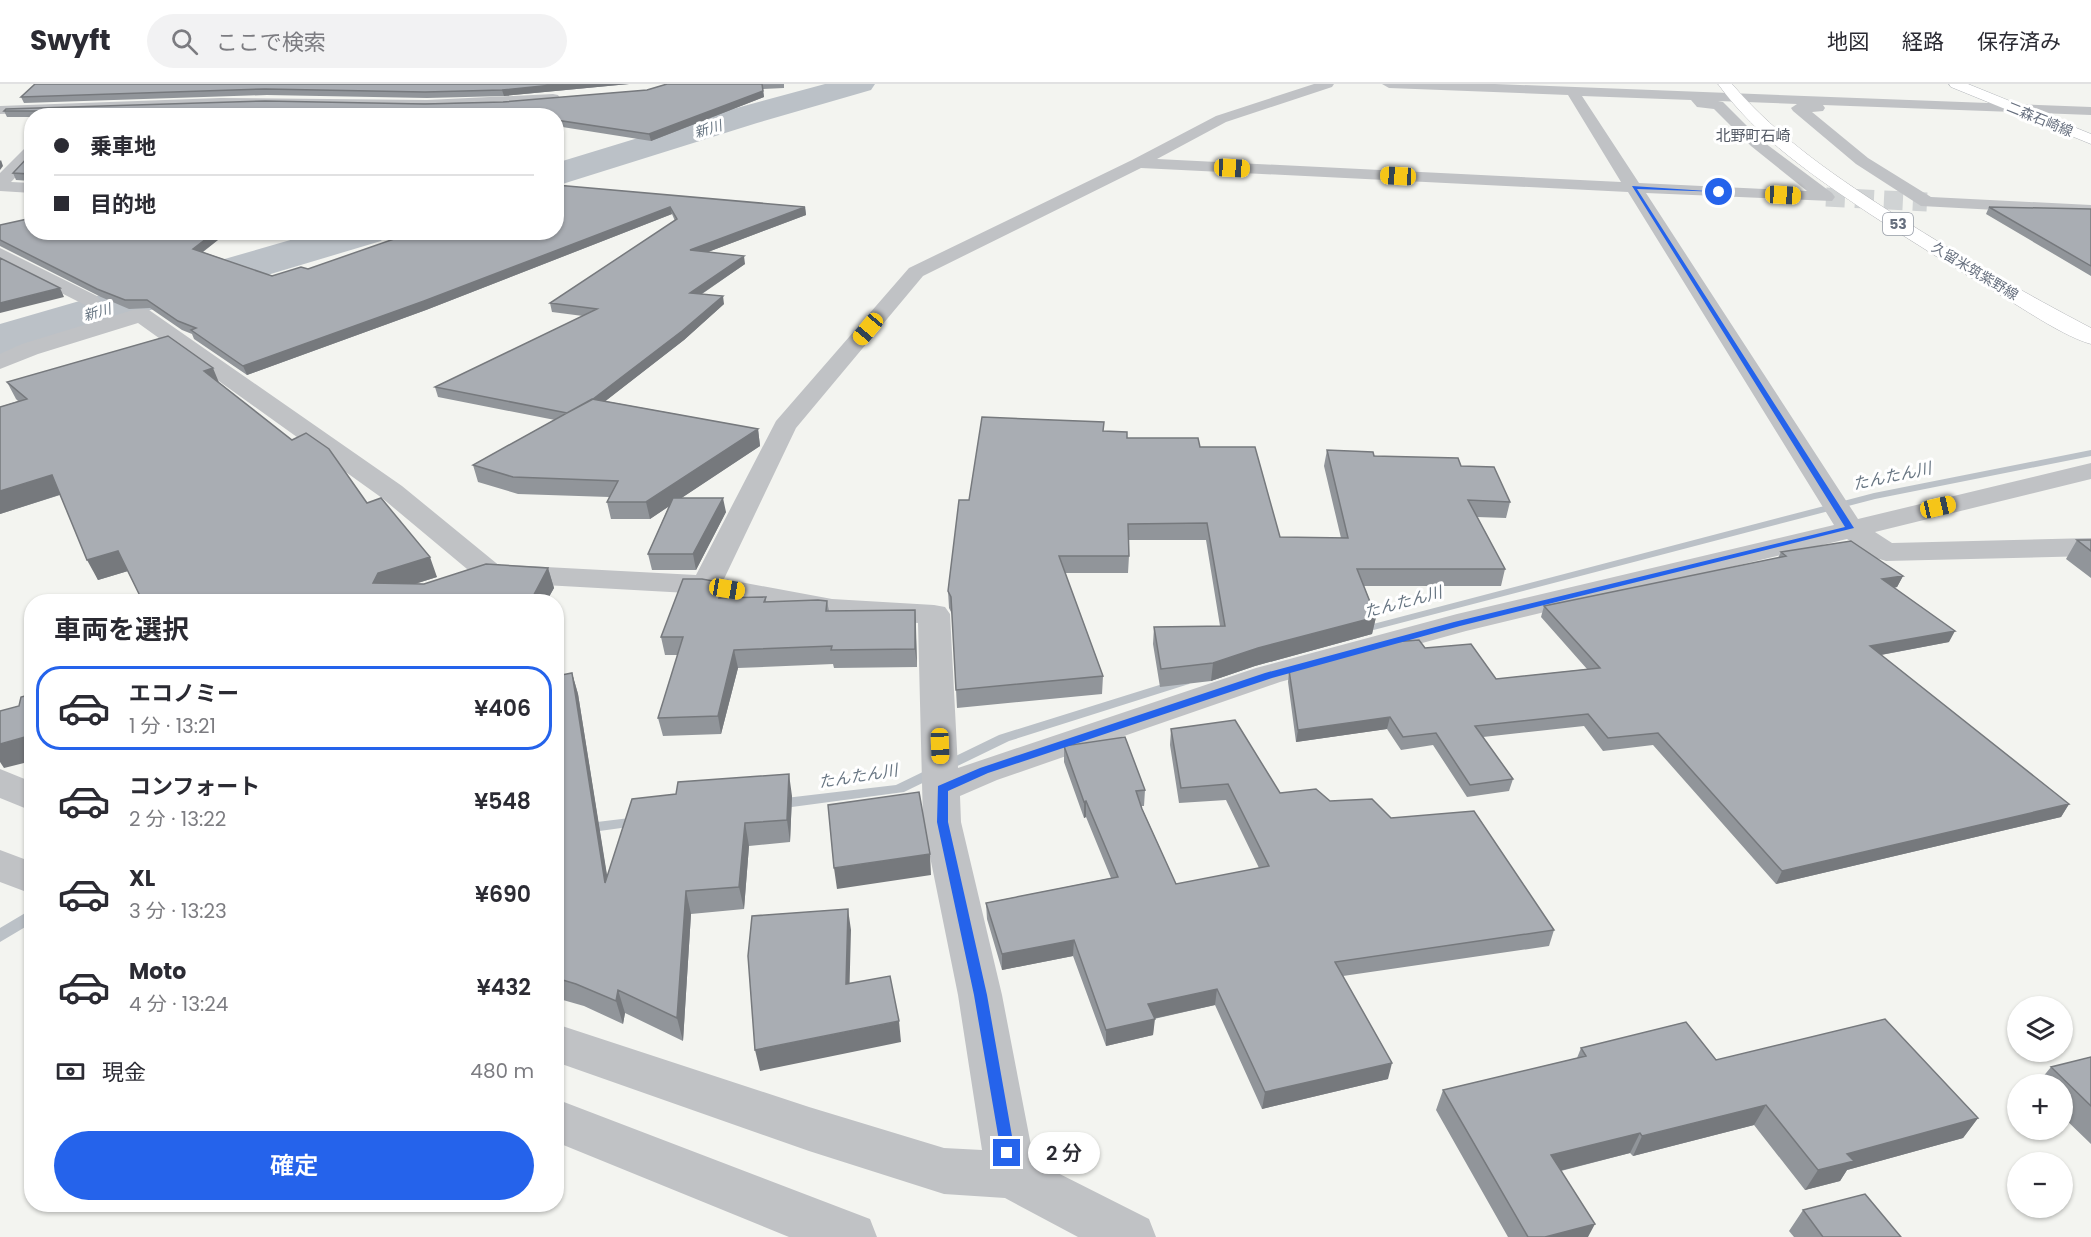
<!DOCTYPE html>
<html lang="ja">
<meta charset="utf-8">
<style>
:root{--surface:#fff;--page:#f2f2f3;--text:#2b2b33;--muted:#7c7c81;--line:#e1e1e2;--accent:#2563eb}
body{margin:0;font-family:Poppins,"Noto Sans JP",sans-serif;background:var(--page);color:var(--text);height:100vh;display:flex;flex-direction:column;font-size:22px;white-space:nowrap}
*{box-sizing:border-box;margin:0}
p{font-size:20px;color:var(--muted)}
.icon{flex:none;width:33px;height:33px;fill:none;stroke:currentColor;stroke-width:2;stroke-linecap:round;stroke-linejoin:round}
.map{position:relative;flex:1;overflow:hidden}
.panel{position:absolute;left:24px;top:510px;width:540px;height:618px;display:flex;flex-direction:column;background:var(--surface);border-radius:24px;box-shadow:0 2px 4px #0004}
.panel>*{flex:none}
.guide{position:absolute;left:24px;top:24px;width:540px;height:132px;border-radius:24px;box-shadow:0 2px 4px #0004;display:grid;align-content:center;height:132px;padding:0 30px;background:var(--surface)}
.controls{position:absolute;left:2007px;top:912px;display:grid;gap:12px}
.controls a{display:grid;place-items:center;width:66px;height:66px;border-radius:50%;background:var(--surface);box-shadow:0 2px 4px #0004;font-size:30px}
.end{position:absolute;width:27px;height:27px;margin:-14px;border:8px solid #2563eb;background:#fff;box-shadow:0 0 0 3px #fff}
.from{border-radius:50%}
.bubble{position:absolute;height:42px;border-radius:21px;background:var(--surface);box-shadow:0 2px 4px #0004;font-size:20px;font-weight:600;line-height:42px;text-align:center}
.car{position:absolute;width:18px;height:36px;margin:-18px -9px;border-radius:8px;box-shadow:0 0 4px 2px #0007;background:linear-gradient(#f5c518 24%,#345 0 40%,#f5c518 0 76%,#345 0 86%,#f5c518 0)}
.guide b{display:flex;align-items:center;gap:21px;height:57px;font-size:22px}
.guide b+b{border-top:2px solid var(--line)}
.guide i{width:15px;height:15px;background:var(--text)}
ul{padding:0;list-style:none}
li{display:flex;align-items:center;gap:18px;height:84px;margin:0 12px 9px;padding:0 18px;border:3px solid transparent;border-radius:24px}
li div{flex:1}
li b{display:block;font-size:22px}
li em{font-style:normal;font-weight:600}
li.active{border-color:var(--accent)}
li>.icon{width:54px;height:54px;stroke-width:1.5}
h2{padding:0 30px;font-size:27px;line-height:72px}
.pay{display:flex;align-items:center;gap:15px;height:66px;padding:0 30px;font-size:22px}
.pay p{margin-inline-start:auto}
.button{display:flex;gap:12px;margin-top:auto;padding:12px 30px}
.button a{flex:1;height:69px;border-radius:36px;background:var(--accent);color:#fff;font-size:24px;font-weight:600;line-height:69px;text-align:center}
header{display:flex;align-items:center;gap:36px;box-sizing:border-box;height:84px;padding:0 30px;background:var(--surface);border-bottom:2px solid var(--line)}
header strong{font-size:28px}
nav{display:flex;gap:33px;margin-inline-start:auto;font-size:21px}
.search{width:420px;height:54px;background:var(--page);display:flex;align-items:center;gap:15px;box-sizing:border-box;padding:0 21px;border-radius:33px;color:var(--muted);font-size:22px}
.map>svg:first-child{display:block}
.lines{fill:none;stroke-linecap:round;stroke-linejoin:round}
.stream{fill:#bbc1c7;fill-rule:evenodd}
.river{fill:#bbc1c7;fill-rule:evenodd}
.minor-tunnel{stroke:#d0d3d4;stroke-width:19;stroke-dasharray:19 10;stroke-linecap:butt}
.secondary-casing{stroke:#b2b5ba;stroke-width:1}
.primary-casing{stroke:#b3b5b9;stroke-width:1}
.minor{fill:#c0c2c5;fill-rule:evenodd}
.tertiary{fill:#c0c2c5;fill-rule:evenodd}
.secondary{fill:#fff;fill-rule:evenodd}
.primary{fill:#fff;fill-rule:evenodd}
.wall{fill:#91959a}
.shaded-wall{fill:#76797d}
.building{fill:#a9adb3;stroke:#76797d;stroke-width:1.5}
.route{fill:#2563eb}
.labels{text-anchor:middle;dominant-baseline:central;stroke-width:6;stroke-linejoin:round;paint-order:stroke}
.far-street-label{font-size:14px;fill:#666f7e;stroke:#fff}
.far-water-label{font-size:14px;font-style:italic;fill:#677582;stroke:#fff}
.shield{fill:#fff;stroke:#949aa5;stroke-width:1.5}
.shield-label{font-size:14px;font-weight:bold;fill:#666f7e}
.far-quarter-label{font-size:15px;fill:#535964;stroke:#fff}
.water-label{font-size:16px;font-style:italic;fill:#677582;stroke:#fff}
</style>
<header>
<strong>Swyft</strong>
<div class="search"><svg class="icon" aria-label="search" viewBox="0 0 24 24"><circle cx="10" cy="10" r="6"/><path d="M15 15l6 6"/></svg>ここで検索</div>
<nav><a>地図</a><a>経路</a><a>保存済み</a></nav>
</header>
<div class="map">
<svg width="2091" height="1153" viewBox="0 0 2091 1153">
<rect width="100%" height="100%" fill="#f3f4f0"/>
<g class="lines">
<path class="stream" d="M2091,366V372L1875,415L1362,549H1354L1352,547L1354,545L1874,409Z
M1185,593L1189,594L1191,597L1189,600L1009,657L904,708L777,725L772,723L770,720L772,717L777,715L896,701L999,651Z
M638,733L643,735L645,738L643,741L556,753V743Z
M32,825V839L0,858V844Z"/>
<path class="river" d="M825,0H875L871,6L757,39L556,102V79L733,25Z
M318,148H387L381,157L0,271V240Z"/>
<path class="minor-tunnel" d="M1826,113L1927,118"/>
<g class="secondary-casing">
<path id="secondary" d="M1949,0H1968L2091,50V60L1951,3Z"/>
</g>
<g class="primary-casing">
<path id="primary" d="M1718,0H1732C1779,55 1839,95 1900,134C1962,173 2026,210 2091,244V260C2065,253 2027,227 2002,212C1958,186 1914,159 1870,130C1815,93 1758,55 1718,0Z"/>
</g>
<path class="minor" d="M1314,0H1334L1332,3L1226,38L1157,75L1621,98L1568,11L1389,4L1382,0H1495L2091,23V31L1823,21L1825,24L1823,27L1812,28L1868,74L1931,113L2091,121V131L1921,122L1856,80L1793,27L1791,24L1797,20L1718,17L1723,18L1761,56L1832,109L1835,113L1832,117L1646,109L1858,435L2091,379V395L1875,448L1892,459L2091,454V472L1886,477L1876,474L1847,455L1466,547L1280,598L997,696L960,712L961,738L1002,911L1034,1077L1149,1135L1156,1153H1078L1005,1114L944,1110L809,1067L556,978V940L809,1023L944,1064L982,1066L958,911L923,738L918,539L832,533L706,510L507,499C497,497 489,498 479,495L382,414L138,239L38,270L0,285V270L22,260L133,226L141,225L149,226L402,402L501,483L507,481L696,491L776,337L909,184L1132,76L1216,32ZM1582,12L1691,16L1697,23L1714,25L1751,62L1807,107L1639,99ZM1141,84L1628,108L1834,441L1457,530L1256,584L958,684L950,530L945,523L934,521L832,515L724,495L796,344L923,192Z
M553,10L558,11L560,14L558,17L427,24L220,22L0,30V22L220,14L427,16Z
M32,61V76L11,98L32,99V109L0,107V89L26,63Z
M0,164L97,212L100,216L97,220L90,222L83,220L0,178Z
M0,685L32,698V727L0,714Z"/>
<path class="tertiary" d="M0,766L32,778V810L0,798Z
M556,1015L870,1135L877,1153H789L556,1058Z"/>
<use href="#secondary" class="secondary"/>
<use href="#primary" class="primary"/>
</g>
<path class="wall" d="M35,0H629L504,12L427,14L267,11L24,19L21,13Z
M667,0H784V4L763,5L764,13L651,57L556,42V32H32V33H7L4,27L503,18L647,6Z
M30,71L31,97L16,96L13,89Z
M556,101L805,123L806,131L708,168L745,180L702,210L724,220L684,256L605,317L758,345L760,362L681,414L726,428L696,486H652L648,470L669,422L650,435H611L607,418L609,413L518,410L478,398L473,381L555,336L438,313L435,303L583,232L552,228L550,219L675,137L672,130L426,226L247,291L194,255L192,250L182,246L150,224L129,225L101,213L0,162V141L32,148H228L203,168L272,192L308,185Z
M1989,123L2091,125V192L1986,130Z
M7,298L220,299L367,419L437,493L415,500H424L548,484L554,504L546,518H143L128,487L98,496L60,411L0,430V323L18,317L16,315Z
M1103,347L1127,354L1200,363L1280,453L1341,454L1324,382L1327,366L1461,382L1510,418L1506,434L1477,433L1505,485L1501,502H1364L1376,533L1372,550L1255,582L1211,597L1160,603L1153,560L1154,543L1220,542L1206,456H1128L1129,472L1128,489H1065L1103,592L1102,610L957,624L952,530L949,524L948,507L969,416Z
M2077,456H2091V494L2066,475Z
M1781,468L1903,492L1897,503L1894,504L1949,558L1881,571L2069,720L2061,733L1776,800L1653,661L1603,667L1584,642L1483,653L1513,695L1509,707L1467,713L1433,661L1401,666L1387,645L1296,658L1288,598L1289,586L1425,564L1496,595L1587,585L1541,533L1544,522L1778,474Z
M766,513V518L827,517L829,527L915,526L917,583L834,584L833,580L738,584L721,650L663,652L658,634L678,571H665L661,553L727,514Z
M572,589L578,610L607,793L792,712L790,758L749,762L744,825L691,830L683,957L625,929L623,940L584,922L556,914V592Z
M1171,645L1280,709L1330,717L1391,734L1554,846L1549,862L1343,892L1388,995L1262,1025L1215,921L1154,935L1153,951L1106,962L1073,872L1002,886L987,835L986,819L1111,794L1086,733L1084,734L1064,678V662L1145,706L1144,722H1141L1176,800L1259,784L1226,716L1179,719L1170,661Z
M1581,964L1716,976L1978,1034L1963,1054L1847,1086L1840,1097L1805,1106L1754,1041L1633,1072L1630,1069L1561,1087L1588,1153H1508L1436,1026L1443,1006L1577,974Z
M2091,973V1060L2062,1032V1000H2037L2051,983Z
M1803,1126L1901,1153H1794L1789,1147Z"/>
<path class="shaded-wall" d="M562,0H629L504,12L502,6Z
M763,7L764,13L651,57L649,50Z
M1,76L3,82L0,86V77Z
M670,123L672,130L426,226L247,291L243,282Z
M805,123L806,131L692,174L690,166Z
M215,148H228L196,173L193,165Z
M744,172L745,180L691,217L690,209Z
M60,204L64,213L0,229V219Z
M723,212L724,220L684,256L576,340L574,330Z
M213,284L220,301L204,287Z
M758,345L760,362L650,435L646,418Z
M52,391L62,410L0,430V407Z
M723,414L726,428L696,486L693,470Z
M118,467L128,487L98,496L87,476Z
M430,473L437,493L385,509L373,499L378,489Z
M548,484L554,504L546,518H530Z
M1903,492L1897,503L1876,507L1882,495Z
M724,499L727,516L719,514Z
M915,526L916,543L917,583L915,565Z
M1376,533L1372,550L1255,582L1211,597L1213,579L1258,564Z
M1955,547L1949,558L1864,574L1870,562Z
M734,566L738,584L721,650L718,632Z
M572,589L578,610L612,822L605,799Z
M1390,633L1387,645L1296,658L1298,646Z
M32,651V677L4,684L0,678V660Z
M789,690L792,712L790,758L787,736Z
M1086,717V733L1084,734V718Z
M2069,720L2061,733L1776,800L1782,787Z
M745,739L749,762L744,825L739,803Z
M930,770L931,791L837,805L834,784Z
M686,807L691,830L683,957L677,934Z
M848,825L851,846L849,921L846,900Z
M1074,856L1073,872L1002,886V870Z
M1217,905L1215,921L1147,936L1148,920Z
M618,906L625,929L623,940L616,917Z
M1155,935L1153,951L1106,962V946Z
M899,937L901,958L760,987L755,966Z
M1392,979L1388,995L1262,1025L1265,1008Z
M1766,1021L1754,1041L1633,1072L1642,1052Z
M1978,1034L1963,1054L1847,1086L1840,1097L1805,1106L1818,1086L1847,1070Z
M1640,1049L1630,1069L1543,1091L1551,1071Z
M1595,1140L1588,1153H1545Z"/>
<path class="building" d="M35,0H562L502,6L425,8L265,5L21,13Z
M667,0H762L763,7L649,50L556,36V32H104L115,27H4L6,25L265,17L425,20L503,18L647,6Z
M31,62L32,99H31L30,90L13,89L30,71Z
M556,101L805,123L690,166L744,172L690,209L723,212L682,247L593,315L567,329L435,303L597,225L550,219L677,135L670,123L424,217L243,282L191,246L196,244L178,237L147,216H125L97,205L0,156V141L32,134V148H215L193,165L272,192L301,183L308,185L414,148H556Z
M1989,123L2091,125V182Z
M0,174L60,204L0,219Z
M168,252L213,284L204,287L292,356L306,349L329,365L367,419L381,414L430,473L378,489L373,499L424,500L486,480L548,484L530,518H143L118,467L87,476L52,391L0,407V323L27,315L7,298Z
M592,315L758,345L646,418H607L618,397L513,393L473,381Z
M982,333L1104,338L1103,347L1127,348V354H1198L1200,363H1255L1280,453L1348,454L1327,366L1373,368L1374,372L1458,374L1461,382L1494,383L1510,418L1468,416L1505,485H1357L1376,533L1258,564L1213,579L1161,585L1154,543L1225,542L1207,439L1128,440L1129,472H1059L1103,592L956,606L951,513L948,507L959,416H969Z
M673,414H723L693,470H648Z
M2077,456H2091V467Z
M1851,457L1903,492L1882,495L1955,547L1870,562L2069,720L1782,787L1658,649L1608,654L1588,630L1475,642L1513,695L1470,701L1436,649L1403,653L1390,633L1298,646L1289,586L1393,558L1419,556L1425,564L1471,560L1496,595L1600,584L1544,522L1786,472L1781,468Z
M683,495H702L724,499L719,514L766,513L764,518L818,516L827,517L826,527L915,526V565L831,566L832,562L734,566L718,632L658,634L683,553H661Z
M572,589L605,799L632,715L676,710L678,698L789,690L787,736L745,739L739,803L686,807L677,934L618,906L616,917L576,900L556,894V592Z
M32,610V651L0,660V627L19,622L21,613Z
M1235,636L1280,709L1316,705L1330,717L1372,715L1391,734L1474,727L1554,846L1335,878L1392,979L1265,1008L1217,905L1148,920L1155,935L1106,946L1074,856L1002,870L986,819L1118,793L1086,717L1084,718L1064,662L1125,653L1145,706L1136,707L1142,725L1176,800L1269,782L1228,700L1181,704L1171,645Z
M919,708L930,770L834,784L828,721Z
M848,825L846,900L890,892L899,937L755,966L748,872L752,832Z
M1885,935L1978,1034L1847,1070L1854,1077L1818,1086L1766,1021L1642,1052L1640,1049L1551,1071L1595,1140L1545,1153H1528L1443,1006L1586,972L1581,964L1686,938L1716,976Z
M2091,973V1022L2051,983Z
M1865,1110L1901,1153H1823L1803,1126Z"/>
<path class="route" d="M1632,102L1722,108L1637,105L1854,444L1460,542L1272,594L988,689L948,707V738L987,911L1015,1069L1012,1074L1007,1076L1002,1074L974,911L937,738L938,702L980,684L1265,589L1454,538L1845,443Z"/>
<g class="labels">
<g class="far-street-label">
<text transform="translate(2040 35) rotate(22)">二森石崎線</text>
<text transform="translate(1975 187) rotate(31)">久留米筑紫野線</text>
</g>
<g class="far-water-label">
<text transform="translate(708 45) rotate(-17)">新川</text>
<text transform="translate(97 228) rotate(-16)">新川</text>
</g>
<rect class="shield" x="1883" y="129" width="30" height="22" rx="4.5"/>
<g class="shield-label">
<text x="1898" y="140">53</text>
</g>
<g class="far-quarter-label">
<text x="1753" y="51">北野町石崎</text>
</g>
<g class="water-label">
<text transform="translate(1892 392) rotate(-12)">たんたん川</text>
<text transform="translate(1403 518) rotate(-15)">たんたん川</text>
<text transform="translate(858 692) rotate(-9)">たんたん川</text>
</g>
</g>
</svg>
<div class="controls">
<a><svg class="icon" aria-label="layers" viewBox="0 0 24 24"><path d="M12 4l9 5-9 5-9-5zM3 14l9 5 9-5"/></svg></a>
<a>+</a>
<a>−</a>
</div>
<i class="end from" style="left:1719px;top:108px"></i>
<i class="end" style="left:1007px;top:1069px"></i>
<div class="bubble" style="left:1028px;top:1048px;width:72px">2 分</div>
<i class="car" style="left:1232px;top:84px;rotate:93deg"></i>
<i class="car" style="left:1398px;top:92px;rotate:273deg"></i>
<i class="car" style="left:1783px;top:111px;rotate:93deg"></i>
<i class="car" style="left:868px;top:245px;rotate:220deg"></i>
<i class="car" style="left:1938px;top:423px;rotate:77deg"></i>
<i class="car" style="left:727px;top:505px;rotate:100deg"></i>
<i class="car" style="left:940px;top:662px;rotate:178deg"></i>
<div class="guide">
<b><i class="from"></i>乗車地</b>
<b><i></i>目的地</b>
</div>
<section class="panel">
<h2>車両を選択</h2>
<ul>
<li class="active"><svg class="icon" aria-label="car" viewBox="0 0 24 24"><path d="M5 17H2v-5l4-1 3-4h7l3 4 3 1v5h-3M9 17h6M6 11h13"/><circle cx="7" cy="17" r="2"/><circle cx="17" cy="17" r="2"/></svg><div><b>エコノミー</b><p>1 分 · 13:21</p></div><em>¥406</em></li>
<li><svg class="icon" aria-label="car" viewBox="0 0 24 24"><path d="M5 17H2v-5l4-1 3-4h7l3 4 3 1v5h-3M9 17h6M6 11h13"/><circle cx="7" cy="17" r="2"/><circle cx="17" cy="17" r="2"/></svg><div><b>コンフォート</b><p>2 分 · 13:22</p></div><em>¥548</em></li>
<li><svg class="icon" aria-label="car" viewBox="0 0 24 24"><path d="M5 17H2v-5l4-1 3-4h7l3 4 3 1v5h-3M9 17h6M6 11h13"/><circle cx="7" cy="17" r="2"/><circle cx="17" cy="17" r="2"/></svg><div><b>XL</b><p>3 分 · 13:23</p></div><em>¥690</em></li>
<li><svg class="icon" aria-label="car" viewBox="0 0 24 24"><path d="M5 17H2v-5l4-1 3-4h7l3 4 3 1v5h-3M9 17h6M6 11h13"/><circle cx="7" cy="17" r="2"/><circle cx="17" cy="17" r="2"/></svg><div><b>Moto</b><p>4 分 · 13:24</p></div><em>¥432</em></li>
</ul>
<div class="pay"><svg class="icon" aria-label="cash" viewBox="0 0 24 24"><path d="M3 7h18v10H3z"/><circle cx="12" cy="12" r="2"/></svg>現金<p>480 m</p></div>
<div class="button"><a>確定</a></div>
</section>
</div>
